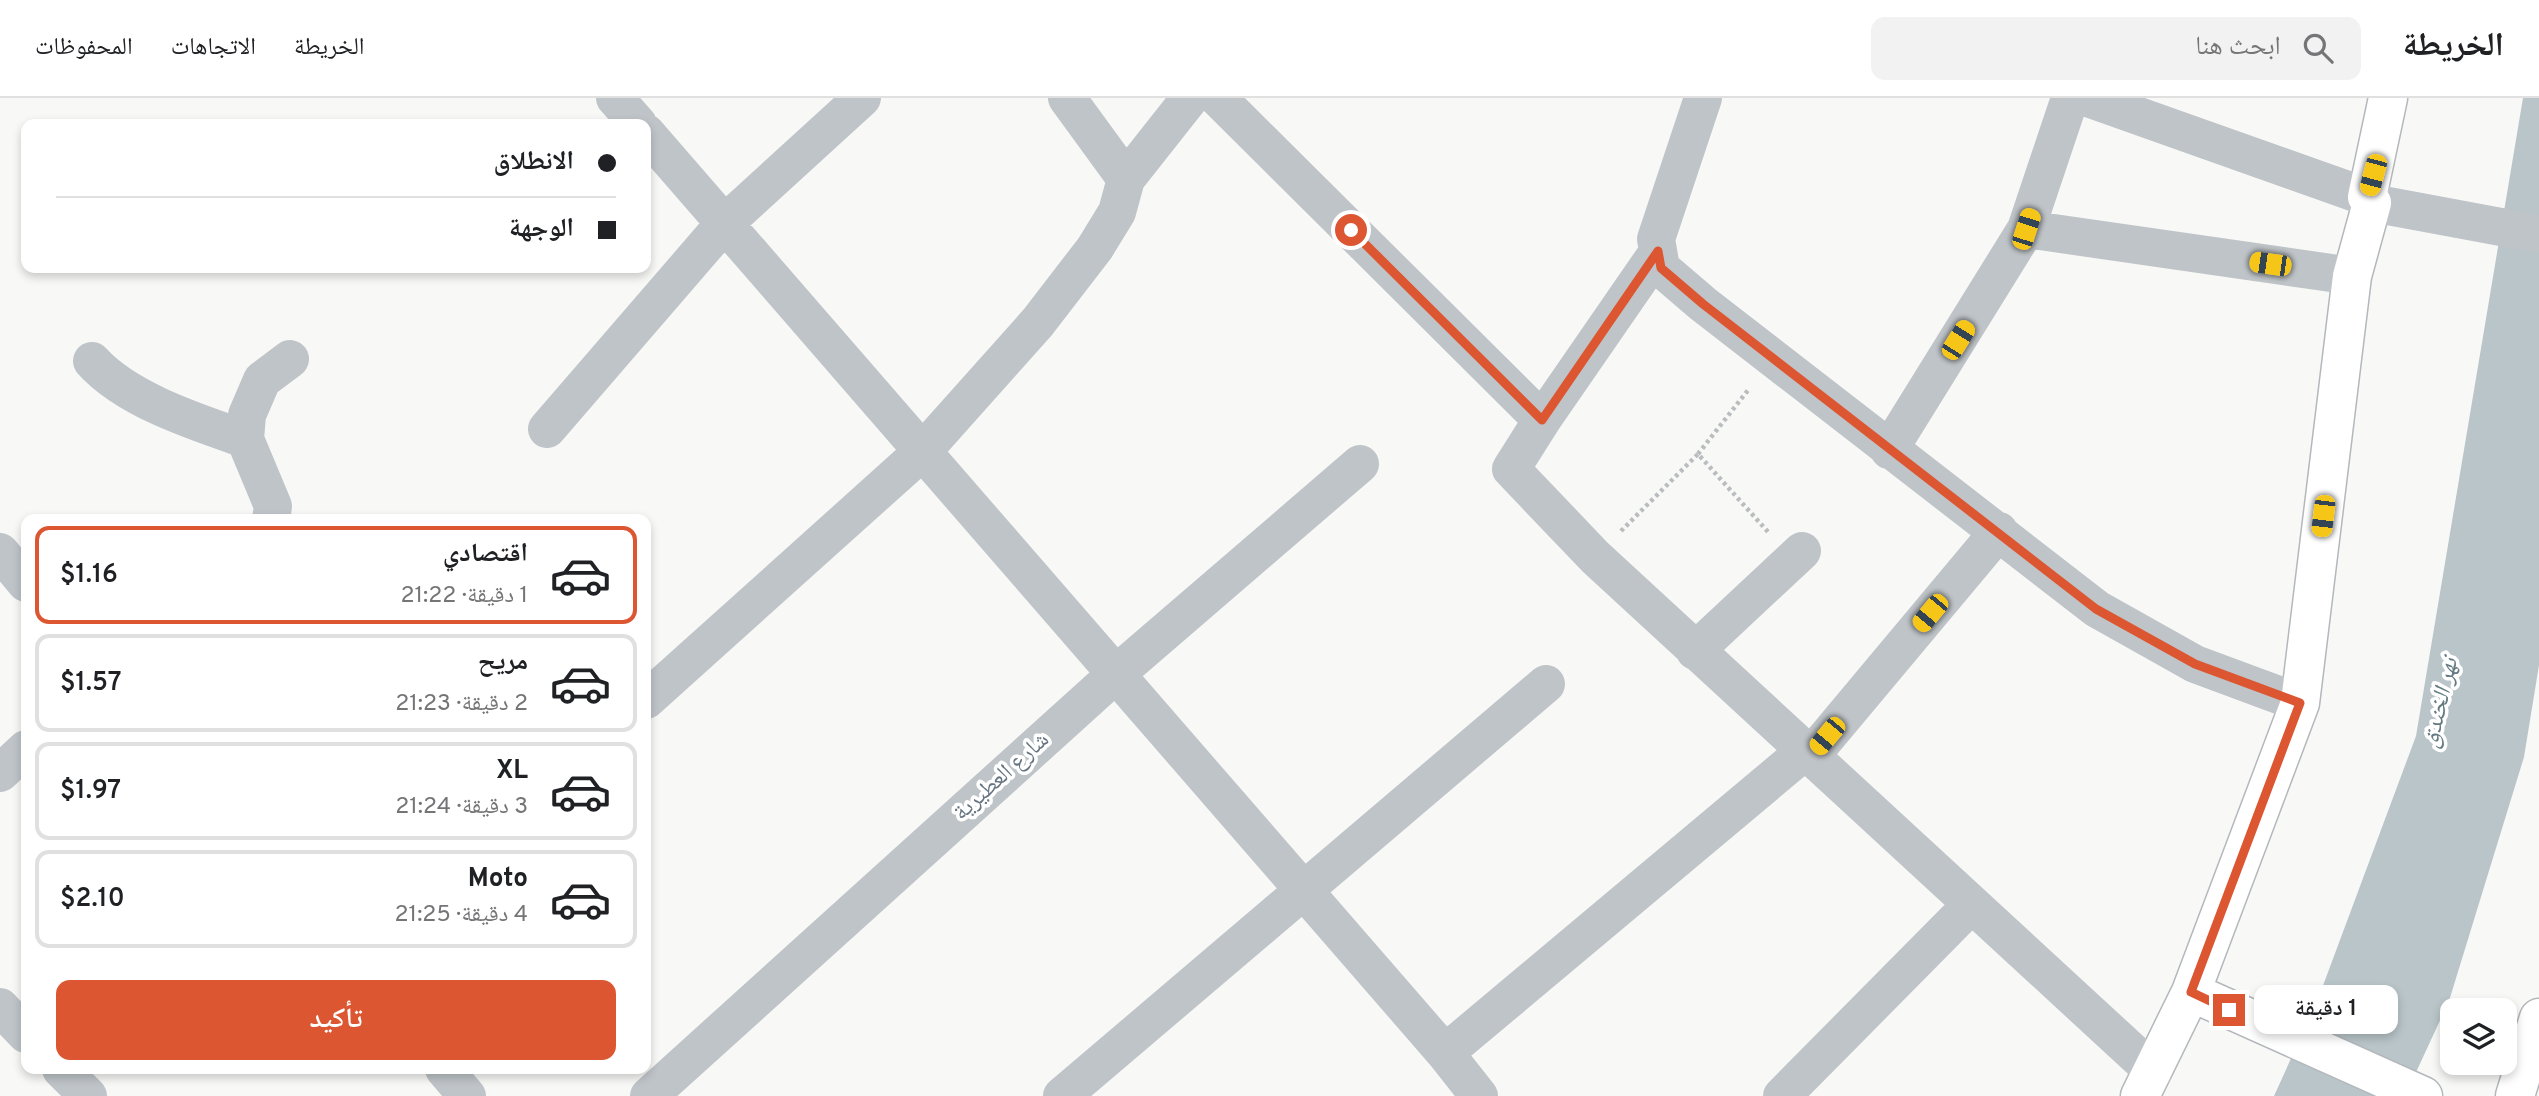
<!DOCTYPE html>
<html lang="ar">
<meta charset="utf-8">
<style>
:root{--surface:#fff;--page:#f2f2f2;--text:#202124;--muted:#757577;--line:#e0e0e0;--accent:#dd5632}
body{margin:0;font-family:Overpass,"Noto Naskh Arabic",sans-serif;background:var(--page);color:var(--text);direction:rtl;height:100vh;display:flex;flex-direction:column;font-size:26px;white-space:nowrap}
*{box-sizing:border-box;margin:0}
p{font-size:23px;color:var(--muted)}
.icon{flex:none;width:38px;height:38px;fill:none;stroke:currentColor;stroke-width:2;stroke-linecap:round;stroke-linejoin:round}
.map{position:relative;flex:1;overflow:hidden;direction:ltr}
.panel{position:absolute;left:21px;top:416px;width:630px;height:560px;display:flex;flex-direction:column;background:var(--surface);border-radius:14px;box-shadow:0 4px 10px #0003;direction:rtl}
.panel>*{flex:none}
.banner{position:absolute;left:21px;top:21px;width:630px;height:154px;border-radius:14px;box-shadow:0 4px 10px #0003;direction:rtl;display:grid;align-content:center;height:154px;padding:0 35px;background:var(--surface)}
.buttons{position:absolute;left:2440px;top:900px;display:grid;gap:14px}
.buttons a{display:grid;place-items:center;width:77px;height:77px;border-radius:14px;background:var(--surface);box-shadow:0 4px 10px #0003;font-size:35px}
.end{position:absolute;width:32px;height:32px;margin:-16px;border:9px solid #dd5632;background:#fff;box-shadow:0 0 0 4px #fff}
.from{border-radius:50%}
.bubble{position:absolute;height:49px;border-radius:14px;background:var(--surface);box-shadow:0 4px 10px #0003;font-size:23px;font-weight:600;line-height:49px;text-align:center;direction:rtl}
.car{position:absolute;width:21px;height:42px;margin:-21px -10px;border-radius:9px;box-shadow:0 0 5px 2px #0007;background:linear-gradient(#f5c518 24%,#345 0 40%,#f5c518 0 76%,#345 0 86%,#f5c518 0)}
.banner b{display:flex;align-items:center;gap:24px;height:66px;font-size:26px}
.banner b+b{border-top:2px solid var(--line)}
.banner i{width:18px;height:18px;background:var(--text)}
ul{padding:12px 0 0;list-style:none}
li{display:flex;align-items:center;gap:21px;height:98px;margin:0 14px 10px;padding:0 21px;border:4px solid var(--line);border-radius:14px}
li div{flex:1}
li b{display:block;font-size:26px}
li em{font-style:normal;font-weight:600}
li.active{border-color:var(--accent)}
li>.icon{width:63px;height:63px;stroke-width:1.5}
.button{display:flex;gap:14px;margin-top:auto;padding:14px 35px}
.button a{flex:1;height:80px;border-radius:14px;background:var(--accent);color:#fff;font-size:28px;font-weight:600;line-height:80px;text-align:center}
header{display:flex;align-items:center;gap:42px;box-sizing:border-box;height:98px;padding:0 35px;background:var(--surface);border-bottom:2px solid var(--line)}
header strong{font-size:33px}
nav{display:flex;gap:38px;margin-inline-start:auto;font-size:24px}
.search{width:490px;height:63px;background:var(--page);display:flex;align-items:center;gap:18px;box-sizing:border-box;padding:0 24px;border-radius:14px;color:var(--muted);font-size:26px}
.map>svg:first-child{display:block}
.water{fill:#b9c5c9}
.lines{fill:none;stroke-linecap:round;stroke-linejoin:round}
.major-casing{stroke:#b3b8bc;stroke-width:41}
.path{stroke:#babdc0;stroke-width:4.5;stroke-dasharray:3.5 3.5;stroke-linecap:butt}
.minor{stroke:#bfc4c8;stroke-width:38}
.major{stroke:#fff;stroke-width:38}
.route{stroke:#dd5632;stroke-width:9}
.labels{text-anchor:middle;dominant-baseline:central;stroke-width:7;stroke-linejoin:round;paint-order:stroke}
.street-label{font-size:23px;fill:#657480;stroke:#fff}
.water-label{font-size:24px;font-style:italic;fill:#647a81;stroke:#fff}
</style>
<header>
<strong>الخريطة</strong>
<div class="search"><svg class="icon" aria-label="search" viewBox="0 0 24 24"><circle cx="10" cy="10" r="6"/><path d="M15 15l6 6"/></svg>ابحث هنا</div>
<nav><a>الخريطة</a><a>الاتجاهات</a><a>المحفوظات</a></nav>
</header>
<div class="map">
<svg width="2539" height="998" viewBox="0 0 2539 998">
<rect width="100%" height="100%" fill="#f8f8f6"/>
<path class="water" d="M2523,0H2539V567L2524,659L2449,903L2405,998H2274L2318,901L2416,638Z"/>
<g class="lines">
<g class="major-casing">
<path id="major" d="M2191,894L2423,998
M2140,998L2191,894L2300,605L2352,178L2372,105L2367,99L2388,0
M2515,998L2539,920"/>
</g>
<path class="path" d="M1698,356L1749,291
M1621,433L1698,356L1769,435"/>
<path class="minor" d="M615,0L638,26
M1067,0L1126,81
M1218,0L1542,322L1511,371L1595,459L2153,973
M1703,0L1656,141L1661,170L1703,206L2097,511L2195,566L2300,605
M2088,0L2367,99
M646,35L1445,955L1479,998
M2372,105L2539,136
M2026,131L2070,0
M92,263C127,302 196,324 245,341
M1542,322L1658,154
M547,331L724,126L862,0
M1889,352L2026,131L2352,178
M271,422L273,408L245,341L247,317L262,282L290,261
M0,454L26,485
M1695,553L1802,453
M646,602L922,354L1038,224L1095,150L1117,114L1126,81L1190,0
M1810,659L1999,433
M0,675L26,651
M0,909L26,936
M1445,955L1804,654
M61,971L88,998
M444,971L467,998
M649,998L1116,576L1360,366
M1062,998L1546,586
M1782,998L1971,807"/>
<use href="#major" class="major"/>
</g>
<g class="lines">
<path class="route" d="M1351,132L1542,322L1658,153L1661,170L1703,206L2096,511L2195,566L2300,605L2191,894L2229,912"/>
</g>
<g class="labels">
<g class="street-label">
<text transform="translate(1002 679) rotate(-42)">شارع العطيرية</text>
</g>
<g class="water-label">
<text transform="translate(2441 605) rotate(-77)">نهر الخندق</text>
</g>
</g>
</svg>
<div class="buttons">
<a><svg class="icon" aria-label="layers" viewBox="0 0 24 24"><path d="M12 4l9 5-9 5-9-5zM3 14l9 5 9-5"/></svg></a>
</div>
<i class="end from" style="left:1351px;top:132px"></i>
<i class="end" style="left:2229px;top:912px"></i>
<div class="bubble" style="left:2254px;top:887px;width:144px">1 دقيقة</div>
<i class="car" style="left:2373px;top:77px;rotate:195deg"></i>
<i class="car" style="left:2026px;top:131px;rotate:18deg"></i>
<i class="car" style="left:2270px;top:166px;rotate:278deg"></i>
<i class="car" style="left:1958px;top:242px;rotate:32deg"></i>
<i class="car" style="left:2323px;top:418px;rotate:187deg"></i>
<i class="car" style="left:1930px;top:515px;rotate:220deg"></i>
<i class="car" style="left:1827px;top:638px;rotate:220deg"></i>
<div class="banner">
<b><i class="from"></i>الانطلاق</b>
<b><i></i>الوجهة</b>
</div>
<section class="panel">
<ul>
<li class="active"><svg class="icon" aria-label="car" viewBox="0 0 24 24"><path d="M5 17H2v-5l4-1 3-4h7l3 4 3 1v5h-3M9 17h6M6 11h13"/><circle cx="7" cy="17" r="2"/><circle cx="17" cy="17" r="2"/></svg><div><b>اقتصادي</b><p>1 دقيقة · 21:22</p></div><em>$1.16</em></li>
<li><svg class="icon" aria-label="car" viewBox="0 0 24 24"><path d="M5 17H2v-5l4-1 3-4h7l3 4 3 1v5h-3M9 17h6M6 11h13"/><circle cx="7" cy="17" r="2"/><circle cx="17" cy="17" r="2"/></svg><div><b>مريح</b><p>2 دقيقة · 21:23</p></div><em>$1.57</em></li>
<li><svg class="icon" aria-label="car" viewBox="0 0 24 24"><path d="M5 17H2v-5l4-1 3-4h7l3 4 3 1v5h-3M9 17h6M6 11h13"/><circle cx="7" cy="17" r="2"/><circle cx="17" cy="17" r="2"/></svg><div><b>XL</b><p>3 دقيقة · 21:24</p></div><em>$1.97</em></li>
<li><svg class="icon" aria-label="car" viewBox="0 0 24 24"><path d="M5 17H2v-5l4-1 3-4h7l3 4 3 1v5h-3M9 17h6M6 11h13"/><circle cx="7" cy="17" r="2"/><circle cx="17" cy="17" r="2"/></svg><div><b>Moto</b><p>4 دقيقة · 21:25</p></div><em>$2.10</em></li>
</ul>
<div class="button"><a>تأكيد</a></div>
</section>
</div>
